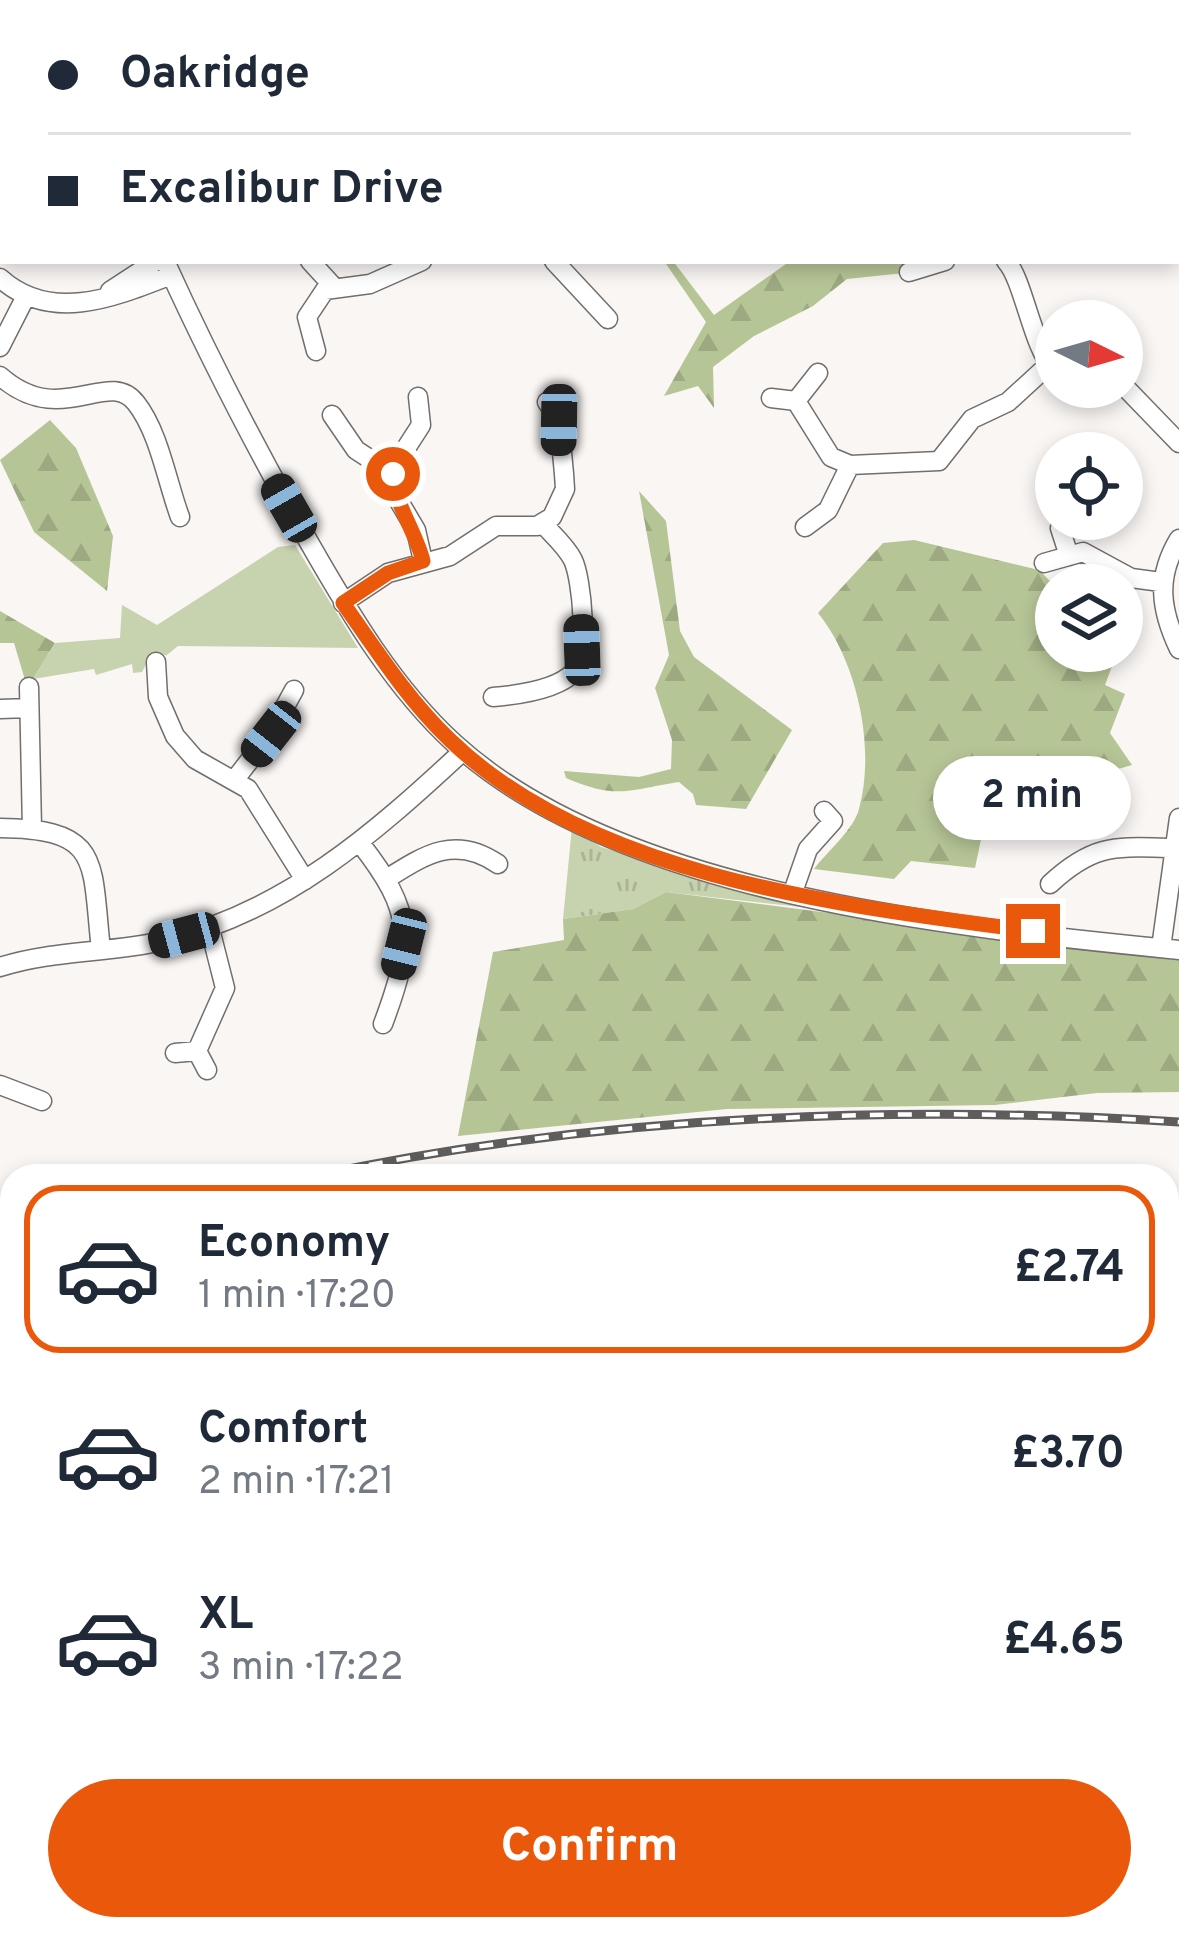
<!DOCTYPE html>
<meta charset="utf-8">
<style>
:root{--surface:#fff;--page:#f6f6f7;--text:#1f2937;--muted:#747a83;--line:#e0e1e3;--accent:#ea580c}
body{margin:0;font-family:Overpass,sans-serif;background:var(--page);color:var(--text);height:100vh;display:flex;flex-direction:column;font-size:45px;white-space:nowrap}
*{box-sizing:border-box;margin:0}
p{font-size:39px;color:var(--muted)}
.icon{flex:none;width:66px;height:66px;fill:none;stroke:currentColor;stroke-width:2;stroke-linecap:round;stroke-linejoin:round}
.map{position:relative;flex:1;overflow:hidden}
.details{position:absolute;left:0px;top:1164px;width:1179px;height:777px;display:flex;flex-direction:column;background:var(--surface);border-radius:36px 36px 0 0;box-shadow:0 6px 18px #0003}
.details>*{flex:none}
.guide{position:absolute;left:0px;top:0px;width:1179px;height:264px;box-shadow:0 6px 18px #0003;display:grid;align-content:center;height:264px;padding:0 48px;background:var(--surface)}
.needle{width:78px;rotate:95deg}
.controls{position:absolute;left:1035px;top:300px;display:grid;gap:24px}
.controls a{display:grid;place-items:center;width:108px;height:108px;border-radius:50%;background:var(--surface);box-shadow:0 6px 18px #0003;font-size:60px}
.end{position:absolute;width:54px;height:54px;margin:-27px;border:15px solid #ea580c;background:#fff;box-shadow:0 0 0 6px #fff}
.from{border-radius:50%}
.bubble{position:absolute;height:84px;border-radius:42px;background:var(--surface);box-shadow:0 6px 18px #0003;font-size:39px;font-weight:700;line-height:84px;text-align:center}
.car{position:absolute;width:36px;height:72px;margin:-36px -18px;border-radius:15px;box-shadow:0 0 9px 3px #0007;background:linear-gradient(#222 24%,#8ab4d8 0 40%,#222 0 76%,#8ab4d8 0 86%,#222 0)}
.guide b{display:flex;align-items:center;gap:42px;height:114px;font-size:45px}
.guide b+b{border-top:3px solid var(--line)}
.guide i{width:30px;height:30px;background:var(--text)}
ul{padding:21px 0 0;list-style:none}
li{display:flex;align-items:center;gap:36px;height:168px;margin:0 24px 18px;padding:0 24px;border:6px solid transparent;border-radius:36px}
li div{flex:1}
li b{display:block;font-size:45px}
li em{font-style:normal;font-weight:700}
li.active{border-color:var(--accent)}
li>.icon{width:108px;height:108px;stroke-width:1.5}
.action{display:flex;gap:24px;margin-top:auto;padding:24px 48px}
.action a{flex:1;height:138px;border-radius:72px;background:var(--accent);color:#fff;font-size:48px;font-weight:700;line-height:138px;text-align:center}
.map>svg:first-child{display:block}
.grass{fill:url(#grass-tufts)}
.forest{fill:url(#forest-firs)}
.park{fill:#c7d2af}
.lines{fill:none;stroke-linecap:round;stroke-linejoin:round}
.stream{stroke:#a1bce5;stroke-width:4.5}
.minor-casing{stroke:#716e6c;stroke-width:21}
.minor{stroke:#fff;stroke-width:18}
.rail-casing{stroke:#5f5d5c;stroke-width:9}
.rail{stroke:#fff;stroke-width:4.5;stroke-dasharray:14;stroke-linecap:butt}
.route{stroke:#ea580c;stroke-width:15}
</style>
<div class="map">
<svg width="1179" height="1940" viewBox="0 0 1179 1940">
<defs>
<pattern id="grass-tufts" width="24" height="20" patternUnits="userSpaceOnUse" patternTransform="scale(3)"><rect width="24" height="20" fill="#c7d2af"/><path d="M3 7l-1-3M5 7V3M7 7l1-3M15 17l-1-3M17 17v-4M19 17l1-3" fill="none" stroke="#abb496"/></pattern>
<pattern id="forest-firs" width="22" height="20" patternUnits="userSpaceOnUse" patternTransform="scale(3)"><rect width="22" height="20" fill="#b6c596"/><path d="M5 1l3.5 6h-7zM16 11l3.5 6h-7z" fill="#9ca981"/></pattern>
</defs>
<rect width="100%" height="100%" fill="#f9f6f4"/>
<path class="grass" d="M572,827L601,847L828,910L666,892L633,909L563,919Z"/>
<path class="forest" d="M664,261H673L714,315L790,261H903L904,273L847,279L813,306L754,336L713,367L714,408L698,386L664,396L706,322Z
M50,420L76,448L113,536L107,591L34,532L0,460Z
M639,491L666,521L680,631L694,657L792,730L746,809L696,805L693,794L679,782C628,790 617,800 566,778L564,771L639,777L671,769L672,740L655,688L669,655Z
M914,540L1039,570L1056,587V651L1117,653L1105,685L1125,694L1110,733L1132,765L997,804L983,830L975,868L911,861L894,879L814,869C827,852 854,829 859,809C876,747 857,661 818,613L883,543Z
M0,611L55,643L33,679L25,680L14,643H0Z
M666,892L1179,958V1092L1097,1093L995,1105L727,1109L458,1136L493,952L564,940L563,919L633,909Z
M12,1582V1822L0,1811V1583Z
M230,1929H742L718,1940H254Z"/>
<path class="park" d="M295,545L358,648L178,646L167,655L150,657L142,672L133,673L132,664L96,675L94,669L33,679L55,643L120,638L122,605L157,625L278,547Z"/>
<g class="lines">
<path class="stream" d="M0,1662L12,1654
M0,1777L6,1779L12,1796
M286,1929L296,1940"/>
<g class="minor-casing">
<path id="minor" d="M62,0L63,3
M386,0L387,3
M458,0L459,3
M763,3L772,0
M1176,72L1179,71
M0,85L3,84
M1178,208L1179,225
M165,261C209,358 258,452 310,544C350,614 394,688 454,743C621,896 960,928 1179,950
M310,261L332,285
M554,261L608,319
M1006,261C1022,278 1030,333 1048,362
M909,272L945,261
M0,278C51,324 115,297 171,275
M110,291L156,261
M0,347L26,296
M316,351L307,317L325,290L370,284L422,261
M0,376C61,430 108,367 136,403C159,432 167,482 180,517
M1122,384L1179,443
M418,397L421,425L401,456L393,491L416,530L423,561
M771,398L796,401L818,373
M796,401L831,457L850,465L939,461L972,419L1008,402L1056,358
M332,415L356,450L393,474
M805,527L828,510L850,465
M1060,528L1069,556
M1179,539C1156,577 1160,609 1179,649
M1044,563L1083,552L1131,578L1161,582
M343,603L388,573L450,556L496,526H537L552,517L565,489L564,474L559,420L547,402
M156,662L158,697L175,736L195,759L248,789L305,880
M29,687L32,829
M493,697C517,695 557,690 574,672C589,655 582,579 573,560C566,546 553,535 542,523
M0,709L29,708
M236,778L270,734L294,690
M0,828C103,829 91,861 101,950
M360,843C414,912 414,941 383,1024
M388,878C426,854 456,835 498,864
M1050,884C1095,842 1117,847 1176,848
M793,892L808,849L833,821L824,811
M1161,948L1179,818
M0,967C52,950 110,953 163,941C284,913 375,833 463,751
M197,1051L225,988L210,929
M175,1053L197,1051L207,1070
M0,1085L42,1101
M1167,1256L1179,1262
M1167,1404L1179,1406
M0,1425L12,1422
M1167,1763L1179,1797
M0,1931L22,1933V1940
M914,1940L937,1929"/>
</g>
<use href="#minor" class="minor"/>
<g class="rail-casing">
<path id="rail" d="M314,1176C596,1116 892,1104 1179,1122
M0,1243L12,1240"/>
</g>
<use href="#rail" class="rail"/>
</g>
<g class="lines">
<path class="route" d="M393,474C393,501 416,532 423,561L388,573L343,603C376,650 408,700 450,740C593,878 845,906 1033,931"/>
</g>
</svg>
<div class="controls">
<a><svg class="needle" viewBox="-14 -14 28 28"><path d="M0-13l5 13h-10z" fill="#e53935"/><path d="M0 13l5-13h-10z" fill="#747a83"/></svg></a>
<a><svg class="icon" aria-label="locate" viewBox="0 0 24 24"><circle cx="12" cy="12" r="6"/><path d="M12 2v4M12 18v4M2 12h4M18 12h4"/></svg></a>
<a><svg class="icon" aria-label="layers" viewBox="0 0 24 24"><path d="M12 4l9 5-9 5-9-5zM3 14l9 5 9-5"/></svg></a>
</div>
<i class="end from" style="left:393px;top:474px"></i>
<i class="end" style="left:1033px;top:931px"></i>
<div class="bubble" style="left:933px;top:756px;width:198px">2 min</div>
<i class="car" style="left:559px;top:420px;rotate:181deg"></i>
<i class="car" style="left:289px;top:508px;rotate:330deg"></i>
<i class="car" style="left:582px;top:650px;rotate:358deg"></i>
<i class="car" style="left:271px;top:734px;rotate:218deg"></i>
<i class="car" style="left:184px;top:935px;rotate:255deg"></i>
<i class="car" style="left:404px;top:944px;rotate:194deg"></i>
<div class="guide">
<b><i class="from"></i>Oakridge</b>
<b><i></i>Excalibur Drive</b>
</div>
<section class="details">
<ul>
<li class="active"><svg class="icon" aria-label="car" viewBox="0 0 24 24"><path d="M5 17H2v-5l4-1 3-4h7l3 4 3 1v5h-3M9 17h6M6 11h13"/><circle cx="7" cy="17" r="2"/><circle cx="17" cy="17" r="2"/></svg><div><b>Economy</b><p>1 min · 17:20</p></div><em>£2.74</em></li>
<li><svg class="icon" aria-label="car" viewBox="0 0 24 24"><path d="M5 17H2v-5l4-1 3-4h7l3 4 3 1v5h-3M9 17h6M6 11h13"/><circle cx="7" cy="17" r="2"/><circle cx="17" cy="17" r="2"/></svg><div><b>Comfort</b><p>2 min · 17:21</p></div><em>£3.70</em></li>
<li><svg class="icon" aria-label="car" viewBox="0 0 24 24"><path d="M5 17H2v-5l4-1 3-4h7l3 4 3 1v5h-3M9 17h6M6 11h13"/><circle cx="7" cy="17" r="2"/><circle cx="17" cy="17" r="2"/></svg><div><b>XL</b><p>3 min · 17:22</p></div><em>£4.65</em></li>
</ul>
<div class="action"><a>Confirm</a></div>
</section>
</div>
